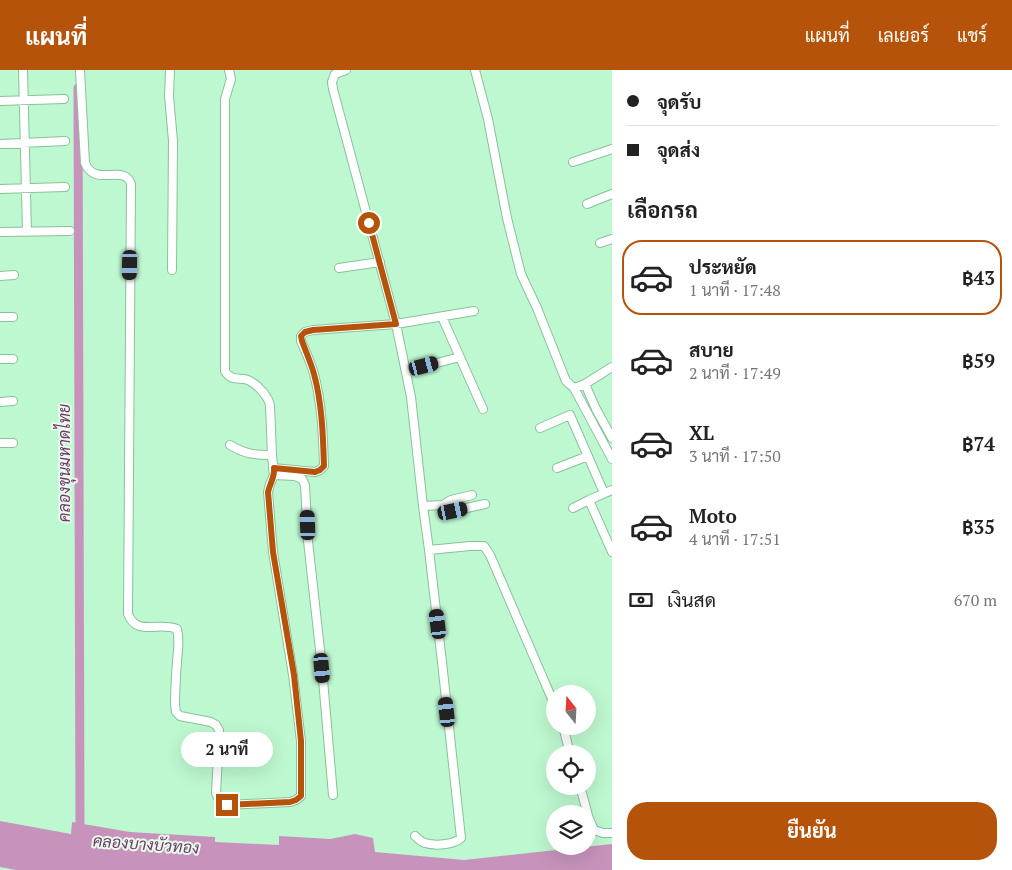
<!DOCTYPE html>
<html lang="th">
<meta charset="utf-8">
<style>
:root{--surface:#fff;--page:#f6f6f6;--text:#222;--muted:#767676;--line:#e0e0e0;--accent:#b45309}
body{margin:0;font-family:"PT Serif",Sarabun,serif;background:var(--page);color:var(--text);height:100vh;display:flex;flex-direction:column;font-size:19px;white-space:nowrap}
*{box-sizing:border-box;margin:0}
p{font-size:16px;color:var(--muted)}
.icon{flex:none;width:28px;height:28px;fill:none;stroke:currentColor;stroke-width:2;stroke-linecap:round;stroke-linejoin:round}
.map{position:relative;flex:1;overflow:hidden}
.sheet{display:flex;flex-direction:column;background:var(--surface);width:400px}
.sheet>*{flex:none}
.hud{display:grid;align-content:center;height:110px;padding:0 15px;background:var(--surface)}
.needle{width:32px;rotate:342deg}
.tools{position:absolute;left:546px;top:615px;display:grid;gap:10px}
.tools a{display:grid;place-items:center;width:50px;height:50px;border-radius:50%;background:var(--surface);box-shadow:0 5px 20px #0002;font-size:25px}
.end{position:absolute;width:22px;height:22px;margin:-11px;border:6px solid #b45309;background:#fff;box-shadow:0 0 0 2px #fff}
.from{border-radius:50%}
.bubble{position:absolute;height:35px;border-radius:18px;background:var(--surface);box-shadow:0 5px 20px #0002;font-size:16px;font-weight:700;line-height:35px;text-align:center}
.car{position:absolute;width:15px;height:30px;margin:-15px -8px;border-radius:6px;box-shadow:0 0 4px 1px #0007;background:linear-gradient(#222 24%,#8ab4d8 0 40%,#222 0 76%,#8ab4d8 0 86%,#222 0)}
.hud b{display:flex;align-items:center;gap:18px;height:48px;font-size:19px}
.hud b+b{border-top:1px solid var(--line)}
.hud i{width:12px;height:12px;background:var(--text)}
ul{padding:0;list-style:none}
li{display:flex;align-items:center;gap:15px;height:75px;margin:0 10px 8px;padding:0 5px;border:2px solid transparent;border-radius:20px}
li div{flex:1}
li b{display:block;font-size:19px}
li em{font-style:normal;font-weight:700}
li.on{border-color:var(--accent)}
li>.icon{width:45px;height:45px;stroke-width:1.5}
h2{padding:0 15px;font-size:22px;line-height:60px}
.pay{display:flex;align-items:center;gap:12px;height:55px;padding:0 15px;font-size:19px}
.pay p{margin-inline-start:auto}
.button{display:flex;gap:10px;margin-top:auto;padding:10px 15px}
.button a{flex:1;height:58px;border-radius:20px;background:var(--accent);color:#fff;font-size:20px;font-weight:700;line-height:58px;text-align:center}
header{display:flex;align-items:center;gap:30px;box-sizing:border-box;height:70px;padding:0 25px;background:var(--accent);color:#fff}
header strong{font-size:24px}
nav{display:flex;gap:28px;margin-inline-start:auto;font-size:18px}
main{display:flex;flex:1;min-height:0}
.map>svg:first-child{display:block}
.water{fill:#c793bc}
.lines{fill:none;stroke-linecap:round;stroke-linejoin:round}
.canal{stroke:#c793bc;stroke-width:9}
.minor-casing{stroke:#89c19b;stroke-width:10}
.minor{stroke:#fff;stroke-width:8}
.route{stroke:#b45309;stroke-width:6}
.labels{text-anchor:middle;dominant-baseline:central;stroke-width:4;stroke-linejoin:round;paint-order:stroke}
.water-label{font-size:16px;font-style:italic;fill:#75356a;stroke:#e5fceb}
</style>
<header>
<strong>แผนที่</strong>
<nav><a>แผนที่</a><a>เลเยอร์</a><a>แชร์</a></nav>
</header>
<main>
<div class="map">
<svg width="612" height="800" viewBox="0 0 612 800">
<rect width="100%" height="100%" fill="#bef8d0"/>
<path class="water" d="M0,751L71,764L72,752L130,762L215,767V772L279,775V766L330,769L355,764L373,768L375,782L464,790L612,774V800H16L0,797Z"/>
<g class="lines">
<path class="canal" d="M78,18L80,765"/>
<g class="minor-casing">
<path id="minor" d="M23,0L27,162
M80,0L85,93C95,118 124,93 131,114L128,544C137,567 159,551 177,559C180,570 178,580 177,591C176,606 175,620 175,635L176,642L180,646L211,652L216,655L219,660V667L216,723L219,730L227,735L290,732L296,730L301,726V671L293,605L273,482L268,422L270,414L274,405
M170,0L169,26L173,71L172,200
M229,0L231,9L225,29V301C232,313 241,306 250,311C258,315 269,327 270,336L272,385L274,405L295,406L302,409L305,415L308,471L322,598L333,725
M346,0L335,4L332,12L333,19L396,254L411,327L423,436L429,480L442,592L461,768C453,775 435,776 425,773C421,772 418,769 415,766
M475,0L488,49L507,148L521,204L537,238L566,311L574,318L585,314L612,297
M0,31L64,29
M0,74L65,71
M573,92L612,79
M0,119L65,117
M587,134L612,124
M0,162L70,161
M600,173L612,169
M339,198L380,192
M0,206L14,205
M0,247H13
M442,247L483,339
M0,289H13
M406,301L460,287
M585,314L596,339L612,368
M574,318L612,389
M0,332L13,331
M540,358L570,345L604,423
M0,373H13
M230,375C245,384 254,385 272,385
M273,398L315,402L320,400L324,396C323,365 322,334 314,304C311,293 306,282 301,271V266L305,262L313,260L396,254L474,241
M557,398L588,386
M612,420L589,430L612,482
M443,435L451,430L472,425
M423,436L443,435L449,440L453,441L485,434
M573,438L589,430
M429,480L470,476H484L490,485L555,636
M563,656L570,684
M580,716L589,749L594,760L603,763H612"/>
</g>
<use href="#minor" class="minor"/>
</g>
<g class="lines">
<path class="route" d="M227,735L290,732L296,730L301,726V671L294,605L273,482L268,422C270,413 275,407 274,398L315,402L320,400L324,396C323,365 322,333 314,304C311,293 306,282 302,271L301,266L305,262L313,260L396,254L369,153"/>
</g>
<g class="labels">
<g class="water-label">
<text transform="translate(64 393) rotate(-90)">คลองขุนมหาดไทย</text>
<text transform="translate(146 774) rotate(4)">คลองบางบัวทอง</text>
</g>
</g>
</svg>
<div class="tools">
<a><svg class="needle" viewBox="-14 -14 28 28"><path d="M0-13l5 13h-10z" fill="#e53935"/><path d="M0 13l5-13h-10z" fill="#767676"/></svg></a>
<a><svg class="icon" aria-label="locate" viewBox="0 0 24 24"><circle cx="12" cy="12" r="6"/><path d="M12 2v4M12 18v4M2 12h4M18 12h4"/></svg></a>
<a><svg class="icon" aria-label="layers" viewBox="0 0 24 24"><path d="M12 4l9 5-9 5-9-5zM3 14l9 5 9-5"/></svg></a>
</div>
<i class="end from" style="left:369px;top:153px"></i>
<i class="end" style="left:227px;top:735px"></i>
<div class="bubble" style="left:181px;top:662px;width:92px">2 นาที</div>
<i class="car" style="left:130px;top:195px;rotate:181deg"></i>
<i class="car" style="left:424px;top:296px;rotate:75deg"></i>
<i class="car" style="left:453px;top:441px;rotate:78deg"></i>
<i class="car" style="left:308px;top:455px;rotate:358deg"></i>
<i class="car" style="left:438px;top:554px;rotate:353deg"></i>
<i class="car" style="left:322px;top:598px;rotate:175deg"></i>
<i class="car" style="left:447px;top:642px;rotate:354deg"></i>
</div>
<section class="sheet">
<div class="hud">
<b><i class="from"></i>จุดรับ</b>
<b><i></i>จุดส่ง</b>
</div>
<h2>เลือกรถ</h2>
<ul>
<li class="on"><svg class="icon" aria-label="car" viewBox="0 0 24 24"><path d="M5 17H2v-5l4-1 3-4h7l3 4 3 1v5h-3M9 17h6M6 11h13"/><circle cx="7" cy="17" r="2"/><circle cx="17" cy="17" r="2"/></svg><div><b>ประหยัด</b><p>1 นาที · 17:48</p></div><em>฿43</em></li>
<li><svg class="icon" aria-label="car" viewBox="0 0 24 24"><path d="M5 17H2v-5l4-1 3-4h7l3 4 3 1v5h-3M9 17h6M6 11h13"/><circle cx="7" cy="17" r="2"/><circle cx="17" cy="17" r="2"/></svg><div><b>สบาย</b><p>2 นาที · 17:49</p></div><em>฿59</em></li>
<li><svg class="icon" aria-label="car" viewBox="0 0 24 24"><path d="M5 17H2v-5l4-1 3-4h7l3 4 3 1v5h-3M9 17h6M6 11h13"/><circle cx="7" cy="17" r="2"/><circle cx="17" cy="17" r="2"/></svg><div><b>XL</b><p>3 นาที · 17:50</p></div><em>฿74</em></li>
<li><svg class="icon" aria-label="car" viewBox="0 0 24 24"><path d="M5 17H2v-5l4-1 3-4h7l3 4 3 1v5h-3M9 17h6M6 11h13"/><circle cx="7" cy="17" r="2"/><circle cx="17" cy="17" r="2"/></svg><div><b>Moto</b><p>4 นาที · 17:51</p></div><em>฿35</em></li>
</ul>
<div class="pay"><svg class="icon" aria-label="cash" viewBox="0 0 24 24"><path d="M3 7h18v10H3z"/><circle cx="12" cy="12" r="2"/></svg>เงินสด<p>670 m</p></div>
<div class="button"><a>ยืนยัน</a></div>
</section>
</main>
